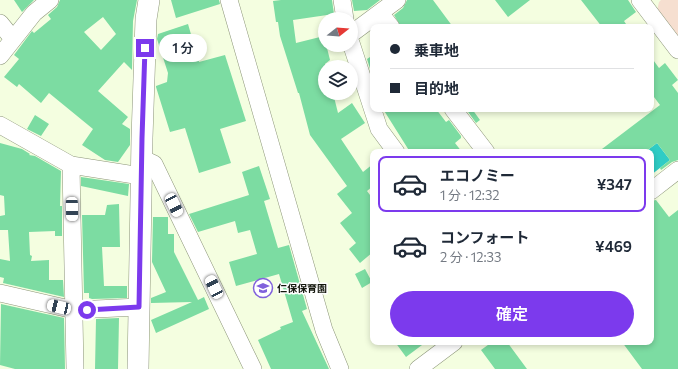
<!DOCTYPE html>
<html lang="ja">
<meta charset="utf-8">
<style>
:root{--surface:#fff;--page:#f6f6f7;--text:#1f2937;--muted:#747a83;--line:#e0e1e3;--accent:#7c3aed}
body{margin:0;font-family:Commissioner,"Noto Sans JP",sans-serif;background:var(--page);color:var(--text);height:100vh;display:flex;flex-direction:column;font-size:15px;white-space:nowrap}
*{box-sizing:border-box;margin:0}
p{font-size:13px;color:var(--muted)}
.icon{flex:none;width:22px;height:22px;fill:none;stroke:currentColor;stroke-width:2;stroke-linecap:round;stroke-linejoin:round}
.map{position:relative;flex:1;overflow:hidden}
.details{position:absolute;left:370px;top:149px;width:284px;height:196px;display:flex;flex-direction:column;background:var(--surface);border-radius:8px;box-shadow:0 2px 6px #0003}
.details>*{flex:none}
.banner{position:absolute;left:370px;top:24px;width:284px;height:88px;border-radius:8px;box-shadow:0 2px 6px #0003;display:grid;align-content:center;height:88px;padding:0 20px;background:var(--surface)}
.needle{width:26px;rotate:73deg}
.fabs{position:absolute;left:318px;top:12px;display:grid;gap:8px}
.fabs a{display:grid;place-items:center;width:40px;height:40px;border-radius:50%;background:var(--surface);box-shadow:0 2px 6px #0003;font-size:20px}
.end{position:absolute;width:18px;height:18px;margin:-9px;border:5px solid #7c3aed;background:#fff;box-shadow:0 0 0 2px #fff}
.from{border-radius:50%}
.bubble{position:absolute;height:28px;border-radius:14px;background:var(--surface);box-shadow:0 2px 6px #0003;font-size:13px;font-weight:600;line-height:28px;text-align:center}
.car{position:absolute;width:12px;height:24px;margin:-12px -6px;border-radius:5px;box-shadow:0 0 3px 1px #0007;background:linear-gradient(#fff 24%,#345 0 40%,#fff 0 76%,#345 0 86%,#fff 0)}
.banner b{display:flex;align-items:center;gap:14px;height:38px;font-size:15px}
.banner b+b{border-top:1px solid var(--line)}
.banner i{width:10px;height:10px;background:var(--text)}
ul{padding:7px 0 0;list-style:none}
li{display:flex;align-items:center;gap:12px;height:56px;margin:0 8px 6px;padding:0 12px;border:2px solid transparent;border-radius:8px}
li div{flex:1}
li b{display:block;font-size:15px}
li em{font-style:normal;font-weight:600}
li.active{border-color:var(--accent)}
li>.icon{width:36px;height:36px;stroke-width:1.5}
.action{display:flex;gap:8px;margin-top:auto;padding:8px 20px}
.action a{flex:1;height:46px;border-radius:24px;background:var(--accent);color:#fff;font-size:16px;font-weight:600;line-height:46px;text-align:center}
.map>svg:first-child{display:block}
.green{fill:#f6dfd0}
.water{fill:#2fccc5}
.building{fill:#7cdca2;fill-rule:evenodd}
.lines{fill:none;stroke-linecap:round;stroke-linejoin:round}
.minor-casing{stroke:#8c9579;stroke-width:18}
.tertiary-casing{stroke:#8c9579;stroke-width:22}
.minor{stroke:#fff;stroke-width:17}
.tertiary{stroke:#fff;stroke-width:21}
.route{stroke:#7c3aed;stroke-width:5}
.labels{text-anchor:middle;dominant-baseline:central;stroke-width:3;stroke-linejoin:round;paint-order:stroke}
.poi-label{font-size:10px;font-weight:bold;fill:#13160c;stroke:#fff;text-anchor:start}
</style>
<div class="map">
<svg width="678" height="369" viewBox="0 0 678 369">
<rect width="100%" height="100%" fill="#f4fee0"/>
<path class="green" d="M661,0H678V44L656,15L659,2Z"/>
<path class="water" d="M657,143L670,160L651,175V152H645Z"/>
<path class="building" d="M14,0H34L22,12Z
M60,0H137L133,21L132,70L124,62L98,91L128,117L122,124L130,129V145L118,162L105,160L82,145L93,129L49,93L41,103L19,84L17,87L4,77L19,59L14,55L32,31L34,33L51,19L48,15L57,7ZM103,17L116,34L101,50L84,32Z
M171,0H219L220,4L176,18Z
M281,0H332L334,14L293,20L296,43L324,36L330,60L325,64V93H333L338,113L352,103L365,123L341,139L363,172L373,164V186L367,191L373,199V252L360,263L349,249L356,243L340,223L352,213L337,194L347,186L310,135L299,93H298L280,36L278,22H276L273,1Z
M352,0H380L367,10L354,11Z
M407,0H433L453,27H401L394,15L403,8Z
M495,0H530L508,17Z
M581,0H628L636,12L624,21L628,27H602Z
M188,24L199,62L225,55L246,121L220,129L231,163L199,173L185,128L170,132L156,87V86L167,82L168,73L157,39L158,34Z
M373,55V78L367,59Z
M651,57L659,68L665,63L678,80L672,85L678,93V160L672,162L661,170L660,168L670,160L657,143L645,152H598L660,105L651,93Z
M383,109H436L446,122L449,120L461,136V138L455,143L462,152H410Z
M466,109H472L480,120L476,123Z
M35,115L49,124L41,136L27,129Z
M0,143L22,149L30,154L29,155L35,156L61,171L60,206H62V236H55V231L29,232L30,255L32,256L31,261L49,260V280H63L64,297L3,283L4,278L0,277V259L10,261L8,230H0V216L5,215L4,196L0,195Z
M259,166L270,199L264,201L278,248L289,245L307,309L302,311L329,369H271L258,340L281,329L280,327L293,322L279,274L236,286L229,262L257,254L250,230L238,233L235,221L198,232L189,214L249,195L242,172Z
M81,177L129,184L128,196L81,186Z
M656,200L669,217L678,210V369H642L622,342H651V201Z
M119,204L120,247H102L104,286H127V298L92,299L89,298V293H84L82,215H105L107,205Z
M153,217H168V234H174V252L198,300L204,297L209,309L156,333L151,320L192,302L151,303V298L166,292L152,262Z
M365,269L372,282L362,288L355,274Z
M1,304L64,318L65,369H15L0,365Z
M119,318L118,369H95L96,319Z
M395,342H426L406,357Z
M492,342H507L527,369H495L481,350Z"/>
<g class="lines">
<g class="minor-casing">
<path id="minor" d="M229,0L324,330L340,369
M342,0L345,19
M640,0L678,50
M380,13L391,27
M0,23L13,39
M351,34L397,0
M351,43L379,129L396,152
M0,56L34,13L50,0
M453,109L486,152
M0,125L71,165L141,176
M141,158L154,164L253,369
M71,165L75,369
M651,191L678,170
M0,293L74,310L139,307
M418,369L454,342"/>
</g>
<g class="tertiary-casing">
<path id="tertiary" d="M138,369L142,138L146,19L149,0"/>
</g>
<use href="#minor" class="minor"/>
<use href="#tertiary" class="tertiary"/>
</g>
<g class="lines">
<path class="route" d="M87,310L139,307L142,138L145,48"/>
</g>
<defs>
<g id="school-ring" transform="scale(1)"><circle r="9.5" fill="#fff" stroke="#8061dc" stroke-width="1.5"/><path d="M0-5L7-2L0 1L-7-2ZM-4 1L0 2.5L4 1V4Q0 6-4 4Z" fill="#8061dc"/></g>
</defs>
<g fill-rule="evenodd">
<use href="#school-ring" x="263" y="288"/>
</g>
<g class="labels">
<g class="poi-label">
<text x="277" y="288">仁保保育園</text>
</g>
</g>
</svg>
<div class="fabs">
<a><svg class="needle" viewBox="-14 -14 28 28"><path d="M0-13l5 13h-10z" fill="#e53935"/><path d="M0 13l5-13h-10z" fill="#747a83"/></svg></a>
<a><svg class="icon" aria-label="layers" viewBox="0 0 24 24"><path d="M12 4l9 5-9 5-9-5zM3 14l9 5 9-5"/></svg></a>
</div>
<i class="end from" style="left:87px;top:310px"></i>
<i class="end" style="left:145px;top:48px"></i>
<div class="bubble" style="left:159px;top:34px;width:48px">1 分</div>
<i class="car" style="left:174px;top:205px;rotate:154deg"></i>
<i class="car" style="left:72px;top:209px;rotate:179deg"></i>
<i class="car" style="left:214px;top:287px;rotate:334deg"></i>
<i class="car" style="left:59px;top:307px;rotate:283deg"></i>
<div class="banner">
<b><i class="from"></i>乗車地</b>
<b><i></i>目的地</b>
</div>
<section class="details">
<ul>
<li class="active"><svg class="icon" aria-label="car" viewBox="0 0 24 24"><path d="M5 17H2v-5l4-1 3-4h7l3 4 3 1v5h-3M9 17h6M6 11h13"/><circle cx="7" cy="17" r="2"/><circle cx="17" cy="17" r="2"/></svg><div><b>エコノミー</b><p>1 分 · 12:32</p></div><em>¥347</em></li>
<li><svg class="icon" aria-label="car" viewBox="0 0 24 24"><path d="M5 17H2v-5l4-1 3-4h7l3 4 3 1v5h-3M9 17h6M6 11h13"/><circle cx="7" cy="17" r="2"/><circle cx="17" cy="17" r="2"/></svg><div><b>コンフォート</b><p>2 分 · 12:33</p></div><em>¥469</em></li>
</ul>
<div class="action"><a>確定</a></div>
</section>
</div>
